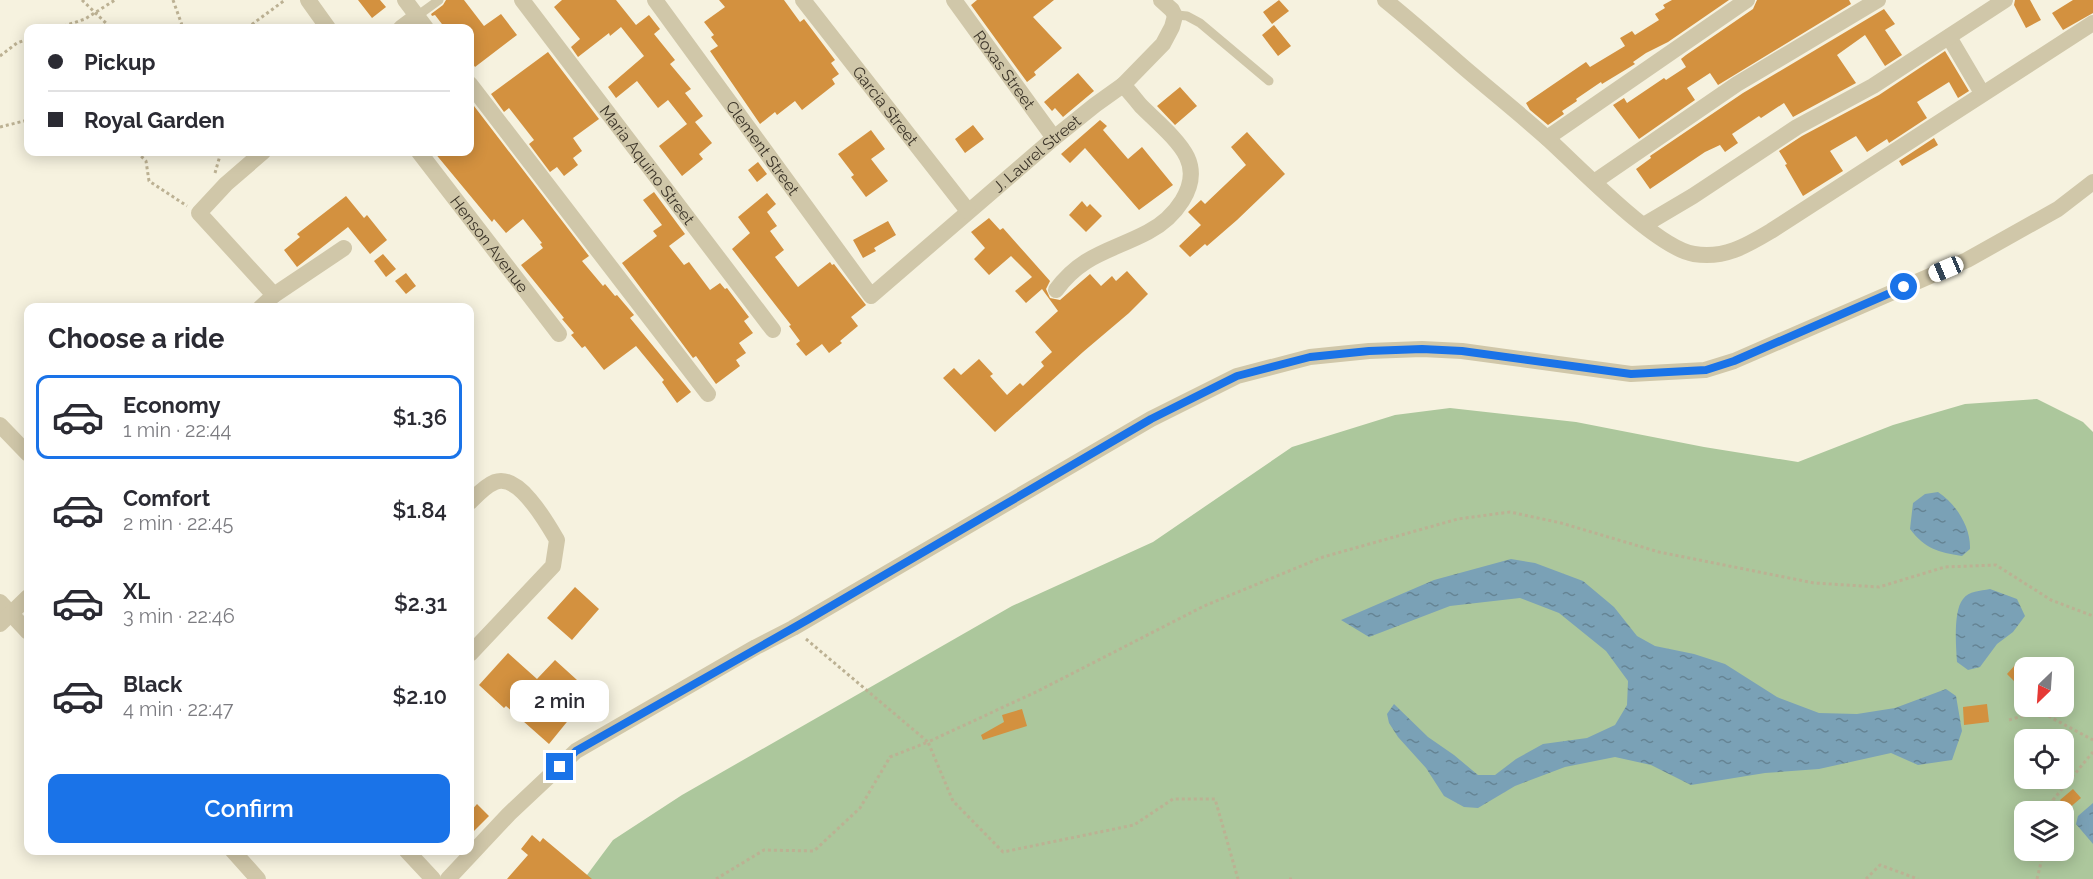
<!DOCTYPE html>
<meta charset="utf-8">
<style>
:root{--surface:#fff;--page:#f7f7f7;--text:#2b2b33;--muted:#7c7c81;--line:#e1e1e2;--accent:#1a73e8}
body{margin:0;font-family:Raleway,sans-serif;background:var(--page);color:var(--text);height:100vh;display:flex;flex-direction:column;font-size:22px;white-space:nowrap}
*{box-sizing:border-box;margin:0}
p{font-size:20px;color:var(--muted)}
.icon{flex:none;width:33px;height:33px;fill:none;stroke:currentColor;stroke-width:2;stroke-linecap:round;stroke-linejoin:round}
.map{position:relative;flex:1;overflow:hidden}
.panel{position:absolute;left:24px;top:303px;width:450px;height:552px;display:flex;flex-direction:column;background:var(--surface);border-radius:12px;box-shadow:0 3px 15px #0003}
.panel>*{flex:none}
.banner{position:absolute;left:24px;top:24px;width:450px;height:132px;border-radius:12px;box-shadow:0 3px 15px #0003;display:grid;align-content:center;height:132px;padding:0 24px;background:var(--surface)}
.needle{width:39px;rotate:205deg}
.buttons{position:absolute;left:2014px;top:657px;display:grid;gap:12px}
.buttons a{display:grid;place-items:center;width:60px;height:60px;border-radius:12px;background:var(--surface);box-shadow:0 3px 15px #0003;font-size:30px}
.end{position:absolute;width:27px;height:27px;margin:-14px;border:8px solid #1a73e8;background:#fff;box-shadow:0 0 0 3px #fff}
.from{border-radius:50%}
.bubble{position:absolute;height:42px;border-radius:12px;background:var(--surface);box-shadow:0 3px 15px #0003;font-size:20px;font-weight:600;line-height:42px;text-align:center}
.car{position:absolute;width:18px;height:36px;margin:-18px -9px;border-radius:8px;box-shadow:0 0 4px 2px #0007;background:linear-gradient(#fff 24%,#345 0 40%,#fff 0 76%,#345 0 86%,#fff 0)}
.banner b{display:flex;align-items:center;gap:21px;height:57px;font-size:22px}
.banner b+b{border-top:2px solid var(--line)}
.banner i{width:15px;height:15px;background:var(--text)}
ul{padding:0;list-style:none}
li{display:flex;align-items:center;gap:18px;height:84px;margin:0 12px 9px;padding:0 12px;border:3px solid transparent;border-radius:12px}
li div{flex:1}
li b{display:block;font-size:22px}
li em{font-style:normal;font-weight:600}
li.selected{border-color:var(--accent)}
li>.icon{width:54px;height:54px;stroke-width:1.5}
h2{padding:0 24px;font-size:27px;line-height:72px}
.cta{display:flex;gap:12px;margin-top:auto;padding:12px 24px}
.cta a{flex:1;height:69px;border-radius:12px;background:var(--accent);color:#fff;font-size:24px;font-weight:600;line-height:69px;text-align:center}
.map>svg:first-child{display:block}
.grass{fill:#acc79c;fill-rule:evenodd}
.water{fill:url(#water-ripples)}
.building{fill:#d3913f}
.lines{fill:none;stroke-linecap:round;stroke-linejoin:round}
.path{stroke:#bcb193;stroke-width:3;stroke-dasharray:3 3;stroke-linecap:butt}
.service{stroke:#d0c7a9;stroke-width:9}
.minor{stroke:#d0c7a9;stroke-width:16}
.route{stroke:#1a73e8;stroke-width:8}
.labels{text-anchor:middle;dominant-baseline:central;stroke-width:5;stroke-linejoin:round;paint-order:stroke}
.street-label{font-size:16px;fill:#3c3529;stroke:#fcfaec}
</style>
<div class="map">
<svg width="2093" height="879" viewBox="0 0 2093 879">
<defs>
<pattern id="water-ripples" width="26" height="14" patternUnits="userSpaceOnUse" patternTransform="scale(1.5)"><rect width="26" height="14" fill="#7aa1b6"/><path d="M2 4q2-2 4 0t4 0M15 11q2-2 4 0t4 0" fill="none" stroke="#658494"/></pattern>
</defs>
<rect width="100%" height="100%" fill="#f6f2df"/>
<path class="grass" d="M2037,399L2083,422L2093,432V879H584L613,840L682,795L1012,606L1153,542L1292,447L1395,415L1450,408L1576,422L1704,447L1798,462L1893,425L1965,404ZM2025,668H2064V706H2025ZM2025,740H2064V778H2025ZM2025,812H2064V850H2025Z"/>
<path class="water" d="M1938,492C1956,504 1971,527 1970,549L1962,556C1938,552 1925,549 1910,529L1913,503L1925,494Z
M1511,559L1535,563L1583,581L1614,607L1637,636L1655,646L1694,654L1725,664L1777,697L1819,713L1857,714L1895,708L1946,689L1956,696L1962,731L1952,760L1918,765L1891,753L1819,769L1765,773L1691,785L1651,765L1615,757L1565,767L1515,786L1478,808L1464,807L1444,796L1426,768L1398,737L1389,723L1387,714L1394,704L1428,737L1454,755L1478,775H1495L1516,759L1543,744L1587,738L1615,725L1627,705L1628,681L1606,651L1559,613L1520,598L1450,606L1369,637L1341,620L1434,580Z
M1990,589L2017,599L2025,616L2013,632L1997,644L1980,667L1968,670L1957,662C1956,647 1953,611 1963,599C1969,591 1980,591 1990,589Z
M2093,803V844L2076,824L2078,816Z"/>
<path class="building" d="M358,0H380L386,7L372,18Z
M446,0H464L484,26L501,14L517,35L475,67L470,60V28H445L435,15L432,16L431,14L443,5Z
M562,0H616L636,25L649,15L660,29L654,34L675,60L670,64L691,89L685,93L703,116L695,122L712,143L699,154L703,159L682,176L659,146L687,124L668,100L658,108L637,81L616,98L608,87L644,56L621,27L610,36L609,33L578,57L571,47L580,39L554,7Z
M719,0H784L800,22L804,19L835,60L831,63L839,74L832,79L835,84L802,110L795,101L777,115L775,112L760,124L710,51L718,46L711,37L714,35L704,22L725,7Z
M977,0H1054L1033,17L1062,48L1034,72L1036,75L1027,82L971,5Z
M1279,0L1289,11L1272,24L1263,12Z
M1672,0H1729L1668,42L1646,53L1633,62L1635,64L1602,84L1601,82L1576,99L1577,101L1562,111L1564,114L1548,125L1530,110L1526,103L1586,62L1590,67L1625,46L1620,38L1632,31L1635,35L1659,20L1655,14L1665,8L1663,5Z
M1757,0H1849L1851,4L1718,85L1710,73L1687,88L1695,100L1639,139L1613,105L1624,98L1627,103L1664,78L1666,80L1686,67L1681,59L1686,55L1753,9Z
M2015,0H2030L2041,20L2026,28L2014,5Z
M2073,0H2093V13L2063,30L2052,13Z
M1884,9L1895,24L1885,30L1902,55L1885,66L1865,35L1837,55L1856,83L1793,117L1784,103L1761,118L1759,116L1732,134L1738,143L1725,152L1720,145L1705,152L1650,189L1636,169L1651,158L1650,156L1743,93Z
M1274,25L1291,46L1278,56L1262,35Z
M1945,51L1969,91L1958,98L1949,82L1917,102L1927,118L1889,143L1887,139L1867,152L1856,136L1830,151L1843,171L1803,196L1785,165L1787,164L1779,151L1802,136L1879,95Z
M548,52L599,119L573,138L582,151L573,158L578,165L564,176L557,167L550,172L529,144L534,140L509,108L504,112L491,94Z
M1078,73L1094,91L1063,117L1055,108L1052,111L1044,102Z
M1180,87L1197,106L1175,125L1157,106Z
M474,106L589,256L582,261L603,286L605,284L615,296L617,295L634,315L630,318L691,392L677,403L662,382L664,380L636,346L604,370L585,346L582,348L571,335L574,333L562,319L564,318L521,265L543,248L540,244L542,243L523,219L506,233L494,219L492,222L434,152H470V110Z
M1100,120L1107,126L1103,130L1128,159L1142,147L1173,185L1139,210L1085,148L1070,163L1061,154Z
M973,125L984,139L965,153L955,139Z
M871,130L885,149L871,159L888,181L866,197L851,177L854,175L838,154Z
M1247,132L1285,174L1237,220L1207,246L1205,244L1190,257L1179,246L1201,225L1188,212L1201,200L1205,204L1246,165L1231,147Z
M1934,138L1938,145L1902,166L1899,161Z
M758,162L767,174L757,182L748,170Z
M654,192L685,234L669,246L684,265L689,262L710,290L720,283L725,289L727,288L749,317L744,321L753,333L739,343L746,353L736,360L740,366L716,384L696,356L693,358L622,263L657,236L653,231L662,225L643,200Z
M767,193L776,204L767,212L777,226L770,231L784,250L775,257L798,287L830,262L832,265L834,264L866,305L851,317L858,326L840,341L842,343L829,353L822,344L806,356L796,344L800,341L789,326L791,325L732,249L750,233L738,217Z
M346,196L364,218L367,215L387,240L370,254L348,227L297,267L284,250L300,237L297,234Z
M1082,201L1087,207L1090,204L1102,216L1086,232L1069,215Z
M989,218L1000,230L1003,228L1050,281L1046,289L1050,298L1060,300L1090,274L1101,286L1112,276L1116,281L1127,271L1148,294L1129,313L1083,352L995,432L943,378L954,368L961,375L979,359L993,374L990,376L1007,395L1020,383L1023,386L1044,366L1041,362L1052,352L1035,332L1058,311L1042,289L1026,303L1015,291L1032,277L1011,256L989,275L974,259L985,248L971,232Z
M888,221L896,235L874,248L876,251L863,258L853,240Z
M383,254L396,269L386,277L374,261Z
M406,273L416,286L406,294L395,281Z
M575,587L599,609L572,640L547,618Z
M508,653L537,679L555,660L577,680L560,698L575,712L549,744L506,706L504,708L479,685Z
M2016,664L2025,672V678L2018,685L2007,674Z
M1987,704L1989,722L1964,725L1963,707Z
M1022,709L1027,726L983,740L981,735L1004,722L1002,715Z
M2073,789L2081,798L2068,809L2060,800Z
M477,804L489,816L470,835V812Z
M532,835L540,842L543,838L592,879H507L528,855L521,849Z"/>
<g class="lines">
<path class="path" d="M82,0L109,26V28
M173,0L183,28
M58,28L85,19L115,0
M247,28L285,0
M0,56L17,43L28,39
M0,127L28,120
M137,152L146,161L149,181L187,206
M215,173L221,152
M806,639L928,742L1038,691L1204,606L1323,557L1458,519L1510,512L1561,523L1659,552L1814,583L1879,587L1945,567L1996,565L2051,600L2093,616
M2009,720L2039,711L2093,740
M2051,812L2053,800L2093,752
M716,879L764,850L814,851L860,808L890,757L928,742L953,801L1003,852L1134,825L1173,799H1215L1238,879
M1289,879H1294
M1866,879L1880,865L1918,879
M2037,879L2044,850"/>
<path class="service" d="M417,16L439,0
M1175,16L1177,15L1187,16L1200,23L1269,81"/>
<g class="minor">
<path d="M308,0L328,28"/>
<path d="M405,0L426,28"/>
<path id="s1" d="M522,0L773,330"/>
<path id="s2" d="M655,0L871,296L1054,138L1095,105L1123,85L1163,44L1172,27L1175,16L1172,10L1161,0"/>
<path id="s3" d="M803,0L968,211"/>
<path id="s4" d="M954,0L1054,138"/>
<path d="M1385,0C1411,21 1436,43 1461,65C1490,90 1520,114 1548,139C1579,167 1656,248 1694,254C1724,259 1746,246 1771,231L2093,23"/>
<path d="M401,28L417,16"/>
<path d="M1949,37L1982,93"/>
<path d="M470,84L708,394"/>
<path d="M1547,138L1747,0"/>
<path d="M263,152L226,184L199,213L274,295L344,248"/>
<path id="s5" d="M419,152L559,334"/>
<path d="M1594,182L1737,84L1878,0"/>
<path d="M1644,225L1693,196L1797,127L1873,86L2005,0"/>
<path d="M1056,290C1082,254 1112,251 1148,232C1173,219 1201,187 1187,157C1179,140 1155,120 1141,106C1135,99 1130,92 1123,85"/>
<path d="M260,308L274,295"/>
<path d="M0,425L28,454"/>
<path d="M470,502C477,495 485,486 495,482C519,473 547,523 557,540L553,566L470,654"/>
<path d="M0,602L28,632"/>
<path d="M0,624L28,597"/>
<path d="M232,850L258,879"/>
<path d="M406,850L433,879"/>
<path d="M448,879L509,814L576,751L756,647L793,628L1151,419L1237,376L1310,357L1369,351L1422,349L1462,351L1631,374L1705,370L1734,361L1967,260L2058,209L2093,182"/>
</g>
</g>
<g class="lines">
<path class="route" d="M560,767L576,751L809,619L1151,419L1237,376L1310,357L1369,351L1422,349L1462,351L1631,374L1706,370L1734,361L1904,287"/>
</g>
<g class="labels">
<g class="street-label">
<text stroke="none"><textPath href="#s4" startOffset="86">Roxas Street</textPath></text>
<text stroke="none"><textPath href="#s3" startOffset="134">Garcia Street</textPath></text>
<text stroke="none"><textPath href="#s2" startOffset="183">Clement Street</textPath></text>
<text stroke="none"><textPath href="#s2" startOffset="585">J. Laurel Street</textPath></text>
<text stroke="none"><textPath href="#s1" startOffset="207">Maria Aquino Street</textPath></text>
<text stroke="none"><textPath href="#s5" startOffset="116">Henson Avenue</textPath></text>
</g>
</g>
</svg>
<div class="buttons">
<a><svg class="needle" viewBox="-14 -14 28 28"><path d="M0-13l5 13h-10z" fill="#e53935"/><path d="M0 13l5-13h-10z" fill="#7c7c81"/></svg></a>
<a><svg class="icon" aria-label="locate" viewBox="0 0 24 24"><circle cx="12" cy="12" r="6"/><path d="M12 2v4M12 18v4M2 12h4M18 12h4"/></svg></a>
<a><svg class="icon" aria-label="layers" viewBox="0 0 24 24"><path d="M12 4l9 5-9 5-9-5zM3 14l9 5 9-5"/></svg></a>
</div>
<i class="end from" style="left:1904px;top:287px"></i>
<i class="end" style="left:560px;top:767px"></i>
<div class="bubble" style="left:510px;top:680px;width:99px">2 min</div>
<i class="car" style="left:1946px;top:269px;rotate:247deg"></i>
<div class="banner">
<b><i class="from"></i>Pickup</b>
<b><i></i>Royal Garden</b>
</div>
<section class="panel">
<h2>Choose a ride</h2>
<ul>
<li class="selected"><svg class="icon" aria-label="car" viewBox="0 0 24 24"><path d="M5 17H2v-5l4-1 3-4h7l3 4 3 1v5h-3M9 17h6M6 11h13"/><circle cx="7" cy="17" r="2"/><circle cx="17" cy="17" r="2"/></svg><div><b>Economy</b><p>1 min · 22:44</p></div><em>$1.36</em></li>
<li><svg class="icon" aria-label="car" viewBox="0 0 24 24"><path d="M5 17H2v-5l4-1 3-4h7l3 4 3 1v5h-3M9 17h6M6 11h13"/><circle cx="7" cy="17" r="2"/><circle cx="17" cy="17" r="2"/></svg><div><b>Comfort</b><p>2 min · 22:45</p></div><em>$1.84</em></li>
<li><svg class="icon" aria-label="car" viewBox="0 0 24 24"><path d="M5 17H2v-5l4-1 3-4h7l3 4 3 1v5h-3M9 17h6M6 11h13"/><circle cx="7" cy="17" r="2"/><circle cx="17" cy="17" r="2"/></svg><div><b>XL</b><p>3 min · 22:46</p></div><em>$2.31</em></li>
<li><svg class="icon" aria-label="car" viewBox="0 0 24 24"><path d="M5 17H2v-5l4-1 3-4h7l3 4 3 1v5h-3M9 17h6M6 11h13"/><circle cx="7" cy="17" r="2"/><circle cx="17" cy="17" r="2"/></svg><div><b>Black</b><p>4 min · 22:47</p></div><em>$2.10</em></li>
</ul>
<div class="cta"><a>Confirm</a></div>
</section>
</div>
